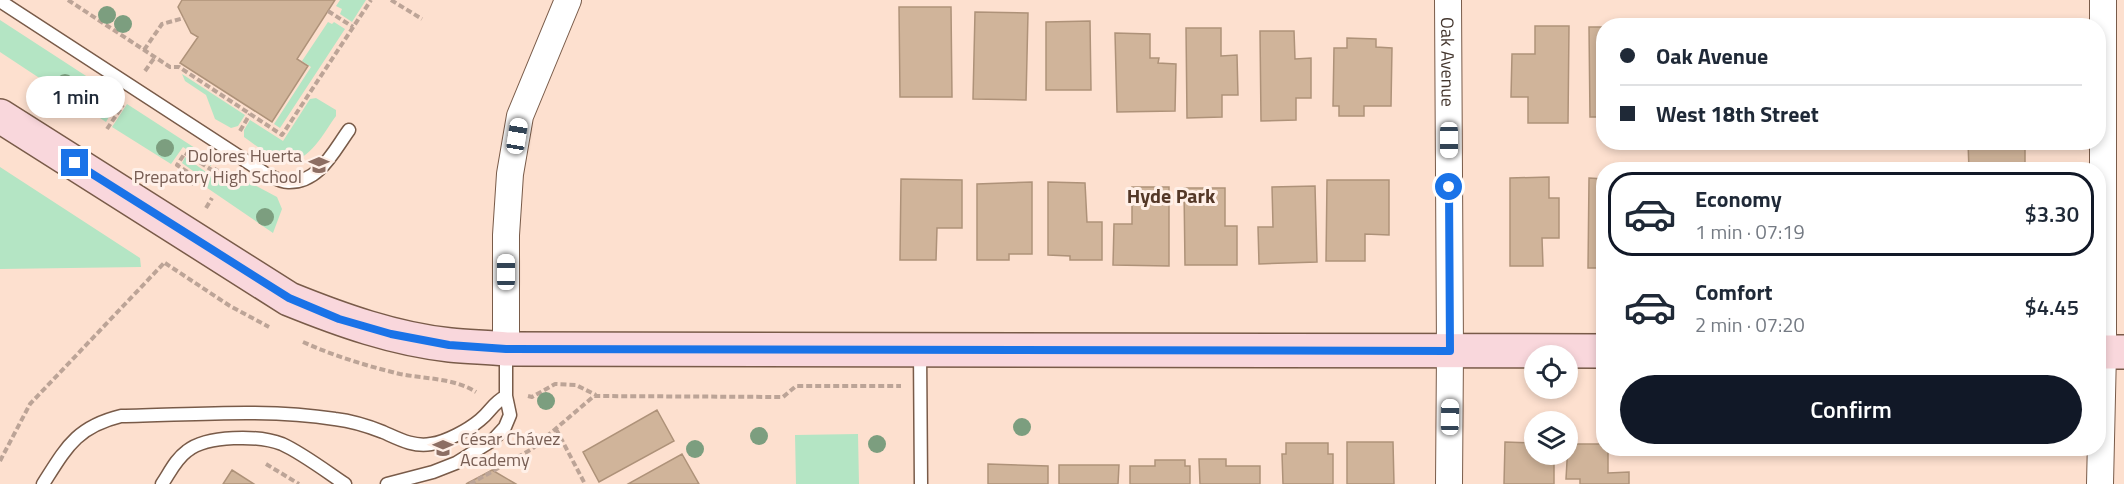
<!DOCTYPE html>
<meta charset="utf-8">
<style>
:root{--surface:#fff;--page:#f2f2f3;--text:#1f2937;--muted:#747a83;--line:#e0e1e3;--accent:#111827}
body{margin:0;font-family:"Titillium Web",sans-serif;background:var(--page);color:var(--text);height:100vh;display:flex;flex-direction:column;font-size:22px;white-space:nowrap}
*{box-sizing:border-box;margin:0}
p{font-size:20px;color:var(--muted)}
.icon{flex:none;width:33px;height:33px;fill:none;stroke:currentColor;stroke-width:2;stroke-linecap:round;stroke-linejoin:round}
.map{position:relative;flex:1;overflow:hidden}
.details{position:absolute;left:1596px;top:162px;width:510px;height:294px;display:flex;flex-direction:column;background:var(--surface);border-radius:24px;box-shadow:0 3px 9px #0003}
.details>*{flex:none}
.top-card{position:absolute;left:1596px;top:18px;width:510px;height:132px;border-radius:24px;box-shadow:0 3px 9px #0003;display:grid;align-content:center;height:132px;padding:0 24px;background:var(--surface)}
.buttons{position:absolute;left:1524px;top:345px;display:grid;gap:12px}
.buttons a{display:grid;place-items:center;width:54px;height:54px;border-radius:50%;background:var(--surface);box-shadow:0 3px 9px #0003;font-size:30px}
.end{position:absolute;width:27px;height:27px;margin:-14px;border:8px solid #1a73e8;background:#fff;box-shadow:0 0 0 3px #fff}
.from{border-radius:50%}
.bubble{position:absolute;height:42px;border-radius:21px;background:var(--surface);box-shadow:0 3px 9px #0003;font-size:20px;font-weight:600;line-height:42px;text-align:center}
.car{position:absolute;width:18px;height:36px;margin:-18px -9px;border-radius:8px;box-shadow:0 0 4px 2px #0007;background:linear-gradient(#fff 24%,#345 0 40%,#fff 0 76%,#345 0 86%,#fff 0)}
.top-card b{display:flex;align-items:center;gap:21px;height:57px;font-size:22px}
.top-card b+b{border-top:2px solid var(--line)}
.top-card i{width:15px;height:15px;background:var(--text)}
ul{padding:10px 0 0;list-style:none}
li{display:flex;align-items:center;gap:18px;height:84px;margin:0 12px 9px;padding:0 12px;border:3px solid transparent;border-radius:24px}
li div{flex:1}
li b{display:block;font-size:22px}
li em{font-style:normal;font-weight:600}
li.on{border-color:var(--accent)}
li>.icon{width:54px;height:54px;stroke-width:1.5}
.action{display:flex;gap:12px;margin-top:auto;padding:12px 24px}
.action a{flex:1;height:69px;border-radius:36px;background:var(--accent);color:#fff;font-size:24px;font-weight:600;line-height:69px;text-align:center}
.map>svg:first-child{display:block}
.green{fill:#b4e5c4}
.building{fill:#d0b49a;stroke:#ae9279;stroke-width:1.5}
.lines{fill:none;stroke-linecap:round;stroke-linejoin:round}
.lane-casing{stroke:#795b49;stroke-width:15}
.street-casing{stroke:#795b49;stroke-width:28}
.secondary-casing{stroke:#795b49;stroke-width:36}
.path{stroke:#bca497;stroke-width:4;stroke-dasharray:6 3;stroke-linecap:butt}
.lane{stroke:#fff;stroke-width:12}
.street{stroke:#fff;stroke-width:26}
.secondary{stroke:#f9d7dc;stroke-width:33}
.tree{fill:#7c9e7f}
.route{stroke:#1a73e8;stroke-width:8}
.labels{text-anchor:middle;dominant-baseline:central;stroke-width:6;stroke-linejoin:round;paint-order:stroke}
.street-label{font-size:18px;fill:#43352d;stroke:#fff0e8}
.education-label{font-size:18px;fill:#785e54;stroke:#fff0e8;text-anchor:end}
.neighbourhood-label{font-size:20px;font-weight:bold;fill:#543827;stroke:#fff0e8}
</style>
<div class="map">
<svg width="2124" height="484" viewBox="0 0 2124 484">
<rect width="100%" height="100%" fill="#fde0cf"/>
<path class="green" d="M340,0H366L352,22L340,14L342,9L336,6Z
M0,20L120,98L106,122L0,52Z
M328,22L332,24L334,22L345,29L280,128L274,124L311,67L302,61Z
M182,74L245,115L238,126L231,128L215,119L206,95L185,81Z
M316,98L336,110V116C321,136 306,171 276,158C265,153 254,144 244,137V130L250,120L283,141L310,99Z
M127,104L212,159L211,166L183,147L171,164L112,127Z
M185,157L213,177L223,168L277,197L282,209L273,233L197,181L200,176L182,163Z
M0,167L140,258L141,267L0,269Z
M858,434L859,484H796L795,435Z"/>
<path class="building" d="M182,0H335L297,59L308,66L272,122L180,63L198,37L191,33L178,7Z
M899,7H951L952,97H900Z
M975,12L1028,13L1026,100L973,99Z
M1090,21L1091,90H1046V22Z
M1535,26H1569L1568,123H1528V97H1511L1512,54H1535Z
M1589,27H1604V117H1590Z
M1186,28H1221V56L1237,55L1238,95H1222V117L1187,118Z
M1260,31H1294L1295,59L1311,58V98H1296V120L1261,121Z
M1115,33L1150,34V58H1159L1158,63L1176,64L1175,111L1117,112Z
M1347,38L1376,39V47L1392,48L1391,106H1364V116H1339V106H1333L1334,48H1347Z
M1968,142H2025V165H2020V170H1969Z
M1549,177V198H1559V238H1542L1543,266H1510V178Z
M1589,178L1604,179V268H1588Z
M901,179L962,180V228H937L936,260H900Z
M1327,180H1389V235L1365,234V261H1326Z
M1032,182V254H1009V260H977V184Z
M1048,182L1085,183L1087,222H1102V260H1070V256L1048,255Z
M1315,186L1317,262L1259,264L1258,227H1273L1272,187Z
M1132,187H1169V266L1113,265L1114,224H1132Z
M1184,188H1225V226H1237V265H1185Z
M657,410L674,441L599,482L583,452Z
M1347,442H1393L1394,484H1347Z
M1505,442L1534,443V454H1554V484H1504Z
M1286,443H1328V454H1333V484H1283L1282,454H1286Z
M1568,444H1604V448H1608V473L1629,472V484H1580V479H1566Z
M682,454L699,484H628Z
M1199,459H1226V466H1260V484H1200Z
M1155,460H1185V466H1190V484H1130V466H1155Z
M988,464L1048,466V484H988Z
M1059,465H1119L1118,484H1059Z
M232,470L254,484H223Z
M492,470L516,484H466Z"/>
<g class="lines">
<g class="lane-casing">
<path id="lane" d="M0,1L266,174C272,177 281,182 288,182C319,183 333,152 349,130
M920,350L921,484
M43,484C66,448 76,427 121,416C191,415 265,408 335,419C352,421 368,426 383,432C399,439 413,447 431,444C446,442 468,430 480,420C491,411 492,404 506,396
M162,484C170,472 176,459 187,451C207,435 259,435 282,444C302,453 327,472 345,484
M387,484L433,472L456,463L493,440L505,427L510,415L506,396V350"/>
</g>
<g class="street-casing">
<g id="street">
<path id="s1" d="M1448,0L1450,351L1449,484"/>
<path d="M506,349V235L510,174L520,116L568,0"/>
<path d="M2100,484L2103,352V0"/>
</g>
</g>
<g class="secondary-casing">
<path id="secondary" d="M0,116L289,299C341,320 394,339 450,345C469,347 488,347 506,349L1604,351
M2098,352H2124"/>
</g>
<path class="path" d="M68,0L170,67H179L282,135L371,0
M391,0L422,19
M328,11L353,27
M144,50L162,24L184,18
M145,71L155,57
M107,129L123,105
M240,131L250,114
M191,185L195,177L177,165L185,153L215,172L217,168
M206,208L212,198
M165,263L230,306L269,327
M303,342C334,356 367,366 400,374C426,379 454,378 476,392
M528,396L532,397L555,384L576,385L596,395
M556,429L585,484
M0,461L30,404L165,262
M266,464L299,484
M470,484L532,449L594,396L783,397L796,386H901"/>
<use href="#lane" class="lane"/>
<use href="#street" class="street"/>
<use href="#secondary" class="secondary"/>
</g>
<g class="tree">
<circle cx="107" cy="15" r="9"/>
<circle cx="123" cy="24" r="9"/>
<circle cx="65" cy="83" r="9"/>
<circle cx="165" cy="148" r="9"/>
<circle cx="265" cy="217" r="9"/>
<circle cx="546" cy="401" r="9"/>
<circle cx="1022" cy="427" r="9"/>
<circle cx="759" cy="436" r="9"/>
<circle cx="877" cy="444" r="9"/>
<circle cx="695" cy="449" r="9"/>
</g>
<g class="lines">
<path class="route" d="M75,163L289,298L339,319L391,334L449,345L506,349L1450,351L1449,187"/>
</g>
<defs>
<g id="school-bare" transform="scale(1.62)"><path d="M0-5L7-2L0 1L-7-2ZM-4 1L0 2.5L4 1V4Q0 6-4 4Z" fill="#8d6e63" stroke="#fff0e8" stroke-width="2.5" paint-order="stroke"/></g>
</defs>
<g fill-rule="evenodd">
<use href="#school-bare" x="319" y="165"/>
<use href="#school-bare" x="443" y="448"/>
</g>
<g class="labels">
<g class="street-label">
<text stroke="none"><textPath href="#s1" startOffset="62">Oak Avenue</textPath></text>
</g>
<g class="education-label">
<text x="302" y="155">Dolores Huerta<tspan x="302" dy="21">Prepatory High School</tspan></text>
<text x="460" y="438" text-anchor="start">César Chávez<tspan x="460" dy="21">Academy</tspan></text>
</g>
<g class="neighbourhood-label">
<text x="1171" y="195">Hyde Park</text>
</g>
</g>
</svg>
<div class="buttons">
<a><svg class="icon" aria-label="locate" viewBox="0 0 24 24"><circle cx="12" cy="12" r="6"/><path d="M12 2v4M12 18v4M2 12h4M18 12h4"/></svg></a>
<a><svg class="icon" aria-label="layers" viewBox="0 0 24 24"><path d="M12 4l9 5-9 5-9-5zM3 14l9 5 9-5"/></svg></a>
</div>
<i class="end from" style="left:1449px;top:187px"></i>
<i class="end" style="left:75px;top:163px"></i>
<div class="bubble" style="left:26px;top:76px;width:99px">1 min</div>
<i class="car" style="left:517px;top:136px;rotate:9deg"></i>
<i class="car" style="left:1449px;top:140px;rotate:180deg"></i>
<i class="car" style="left:506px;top:272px;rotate:0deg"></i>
<i class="car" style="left:1450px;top:417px;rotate:1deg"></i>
<div class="top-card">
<b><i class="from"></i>Oak Avenue</b>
<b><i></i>West 18th Street</b>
</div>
<section class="details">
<ul>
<li class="on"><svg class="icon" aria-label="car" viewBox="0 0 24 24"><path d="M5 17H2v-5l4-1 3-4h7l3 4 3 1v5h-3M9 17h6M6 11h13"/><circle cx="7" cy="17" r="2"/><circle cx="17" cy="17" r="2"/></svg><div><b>Economy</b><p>1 min · 07:19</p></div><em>$3.30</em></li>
<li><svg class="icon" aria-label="car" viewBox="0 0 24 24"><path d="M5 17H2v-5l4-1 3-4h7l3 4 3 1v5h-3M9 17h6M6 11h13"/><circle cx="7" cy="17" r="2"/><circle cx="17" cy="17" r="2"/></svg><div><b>Comfort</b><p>2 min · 07:20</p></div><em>$4.45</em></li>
</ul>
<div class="action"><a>Confirm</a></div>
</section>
</div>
